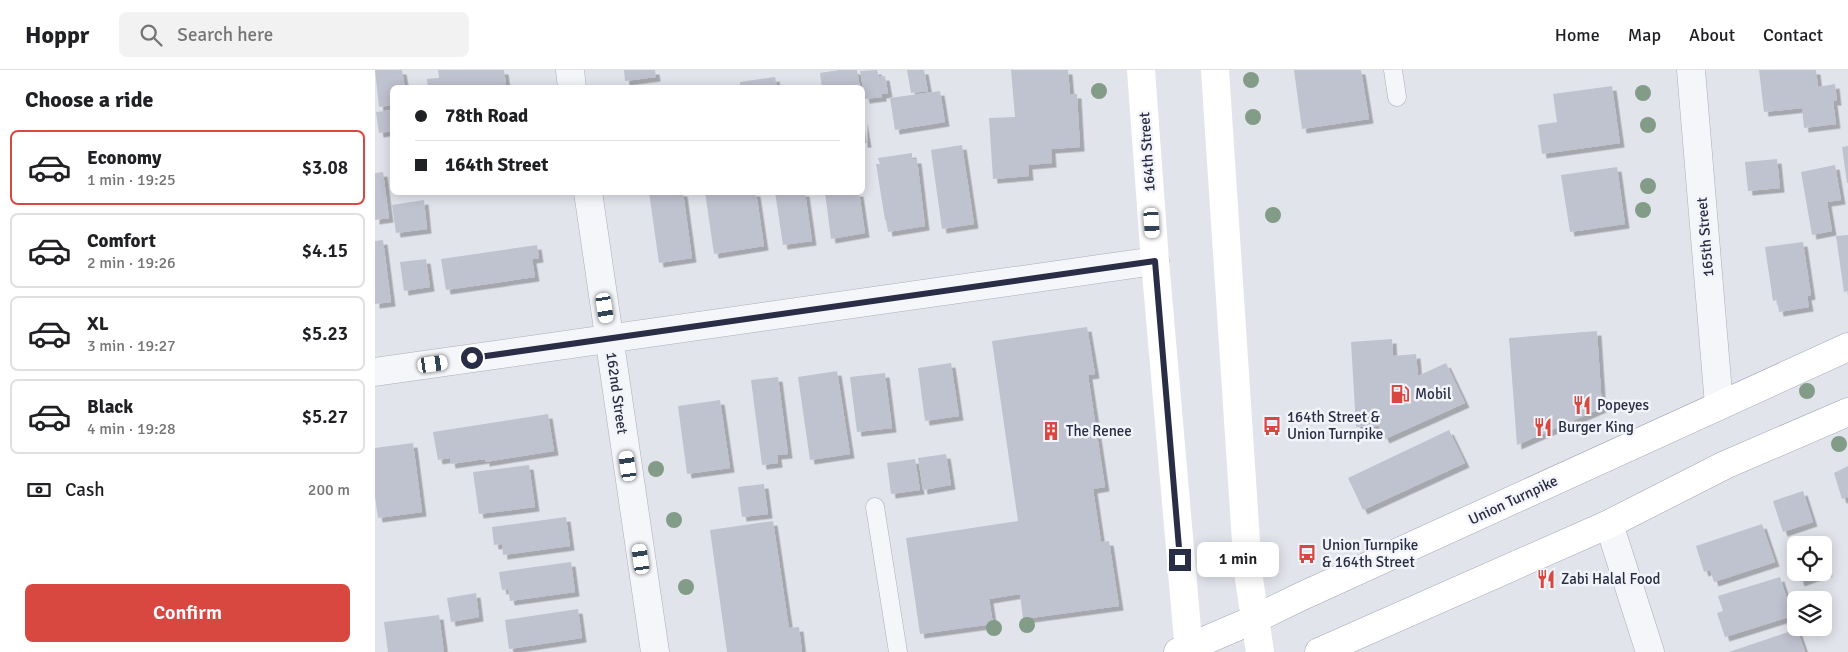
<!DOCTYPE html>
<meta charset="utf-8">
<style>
:root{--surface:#fff;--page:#f2f2f2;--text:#202124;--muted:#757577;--line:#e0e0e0;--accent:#d84840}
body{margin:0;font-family:Signika,sans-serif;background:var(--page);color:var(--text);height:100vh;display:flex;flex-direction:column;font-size:19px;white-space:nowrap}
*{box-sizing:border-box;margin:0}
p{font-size:16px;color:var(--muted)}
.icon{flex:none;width:28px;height:28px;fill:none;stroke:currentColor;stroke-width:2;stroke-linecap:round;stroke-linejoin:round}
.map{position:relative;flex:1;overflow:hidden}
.details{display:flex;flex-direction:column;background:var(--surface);width:375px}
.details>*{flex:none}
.top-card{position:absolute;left:15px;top:15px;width:475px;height:110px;border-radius:8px;box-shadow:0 2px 12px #0003;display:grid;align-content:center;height:110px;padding:0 25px;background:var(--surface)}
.fabs{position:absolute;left:1412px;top:466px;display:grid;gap:10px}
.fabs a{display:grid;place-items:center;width:45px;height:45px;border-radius:8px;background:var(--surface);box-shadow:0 2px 12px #0003;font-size:25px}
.end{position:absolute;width:22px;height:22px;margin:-11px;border:6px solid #292d45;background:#fff;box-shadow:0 0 0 2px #fff}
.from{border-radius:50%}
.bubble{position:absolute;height:35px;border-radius:8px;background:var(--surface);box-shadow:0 2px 12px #0003;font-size:16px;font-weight:600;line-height:35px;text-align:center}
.car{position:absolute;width:15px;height:30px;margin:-15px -8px;border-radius:6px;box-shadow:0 0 4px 1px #0007;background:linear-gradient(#fff 24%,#345 0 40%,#fff 0 76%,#345 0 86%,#fff 0)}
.top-card b{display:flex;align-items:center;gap:18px;height:48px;font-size:19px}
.top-card b+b{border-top:1px solid var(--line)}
.top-card i{width:12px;height:12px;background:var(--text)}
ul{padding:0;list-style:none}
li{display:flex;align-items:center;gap:15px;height:75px;margin:0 10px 8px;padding:0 15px;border:2px solid var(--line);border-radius:8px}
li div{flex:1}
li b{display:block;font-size:19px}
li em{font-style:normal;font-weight:600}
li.current{border-color:var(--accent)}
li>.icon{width:45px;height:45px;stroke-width:1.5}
h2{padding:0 25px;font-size:22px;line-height:60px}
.pay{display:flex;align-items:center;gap:12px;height:55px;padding:0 25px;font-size:19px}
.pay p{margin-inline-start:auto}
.primary-button{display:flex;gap:10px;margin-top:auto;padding:10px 25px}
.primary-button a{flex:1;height:58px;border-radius:8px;background:var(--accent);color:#fff;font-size:20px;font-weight:600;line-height:58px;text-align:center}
header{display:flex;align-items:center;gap:30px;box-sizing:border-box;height:70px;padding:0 25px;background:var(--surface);border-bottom:1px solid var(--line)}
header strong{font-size:24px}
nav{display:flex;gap:28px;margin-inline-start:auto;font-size:18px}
.search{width:350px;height:45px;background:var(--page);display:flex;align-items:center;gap:12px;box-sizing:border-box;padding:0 18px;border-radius:8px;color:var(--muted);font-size:19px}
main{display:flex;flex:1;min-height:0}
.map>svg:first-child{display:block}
.building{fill:#bfc2cf;filter:url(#shadow)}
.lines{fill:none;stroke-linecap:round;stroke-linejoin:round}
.lane-casing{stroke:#aaadba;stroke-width:19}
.street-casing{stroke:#aaadba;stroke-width:29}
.primary-casing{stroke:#a1a5b8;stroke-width:29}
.lane{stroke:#f5f6f9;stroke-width:18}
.street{stroke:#f5f6f9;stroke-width:28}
.secondary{stroke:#fff;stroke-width:28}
.primary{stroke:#fff;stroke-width:28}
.tree{fill:#839c88}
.route{stroke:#292d45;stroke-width:6}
.labels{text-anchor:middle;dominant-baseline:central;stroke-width:5;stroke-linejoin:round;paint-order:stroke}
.street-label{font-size:15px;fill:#292d45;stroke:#f2f4f9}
.poi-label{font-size:15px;fill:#292d45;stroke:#f2f4f9;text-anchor:start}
</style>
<header>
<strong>Hoppr</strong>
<div class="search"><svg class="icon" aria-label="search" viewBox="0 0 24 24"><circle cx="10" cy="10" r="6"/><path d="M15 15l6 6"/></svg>Search here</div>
<nav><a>Home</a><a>Map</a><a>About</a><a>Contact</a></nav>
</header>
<main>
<section class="details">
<h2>Choose a ride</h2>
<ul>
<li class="current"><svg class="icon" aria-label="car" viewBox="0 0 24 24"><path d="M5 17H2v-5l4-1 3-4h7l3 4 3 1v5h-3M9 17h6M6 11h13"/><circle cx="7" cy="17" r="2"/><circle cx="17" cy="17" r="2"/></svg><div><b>Economy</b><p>1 min · 19:25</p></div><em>$3.08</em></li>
<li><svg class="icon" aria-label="car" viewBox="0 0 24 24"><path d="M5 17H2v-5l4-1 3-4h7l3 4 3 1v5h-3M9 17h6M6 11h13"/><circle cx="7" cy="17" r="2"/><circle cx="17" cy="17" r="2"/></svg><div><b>Comfort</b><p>2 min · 19:26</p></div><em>$4.15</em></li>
<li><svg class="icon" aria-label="car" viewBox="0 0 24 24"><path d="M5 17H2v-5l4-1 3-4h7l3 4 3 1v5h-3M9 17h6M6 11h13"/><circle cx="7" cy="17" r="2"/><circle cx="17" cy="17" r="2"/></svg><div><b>XL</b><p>3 min · 19:27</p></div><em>$5.23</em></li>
<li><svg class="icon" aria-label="car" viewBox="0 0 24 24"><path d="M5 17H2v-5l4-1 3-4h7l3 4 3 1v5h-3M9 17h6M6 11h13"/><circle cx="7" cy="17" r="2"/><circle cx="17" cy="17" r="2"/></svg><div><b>Black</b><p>4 min · 19:28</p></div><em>$5.27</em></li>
</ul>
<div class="pay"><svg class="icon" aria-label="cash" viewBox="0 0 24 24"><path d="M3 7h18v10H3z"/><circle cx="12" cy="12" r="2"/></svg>Cash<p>200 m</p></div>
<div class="primary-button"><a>Confirm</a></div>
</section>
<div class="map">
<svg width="1473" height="582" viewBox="0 0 1473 582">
<defs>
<filter id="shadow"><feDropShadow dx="4.5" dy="4.5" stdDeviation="0" flood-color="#0004"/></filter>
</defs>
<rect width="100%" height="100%" fill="#e2e4ec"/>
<path class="building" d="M0,0H27L30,18H18V35L4,37Z
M63,0H129L131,14L102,18H53L52,9L64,8Z
M249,0H280L281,7L250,11Z
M464,0H482L485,18H447L445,3Z
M502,0L504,7L510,6L513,23L507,24V27L490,29L485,1Z
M532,0H549L553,21L536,23Z
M636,0H693L695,24H702L705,77L676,79L677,93L653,95L654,106L618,109L614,48L640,47Z
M919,0H986L994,49L927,59Z
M1384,0H1441L1443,17L1460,14L1462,31H1458L1461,54L1429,58L1427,38L1389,42Z
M400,7L402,18H365V12Z
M1237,16L1245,73L1167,84L1163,55L1182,52L1178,24Z
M565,21L570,52L520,60L515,28Z
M18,40V61L4,63L1,42Z
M488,49L492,73H488Z
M587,75L599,154L567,159L556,80Z
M1473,76V113H1472L1467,77Z
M537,83V89H542L550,156L513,162L511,150H510L501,94H505L503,88Z
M1402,89L1405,118L1373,121L1370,92Z
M1460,95L1466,130L1452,132L1457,161L1437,165L1426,102Z
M1242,97L1250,154L1195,162L1186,105Z
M8,102L14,148L0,150V103Z
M274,122H308L317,188L284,193Z
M330,122H381L389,176L339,184Z
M400,122H430L437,171L408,175Z
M450,122H484L490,163L456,169Z
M49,130L52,159L21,163L17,135Z
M1473,165V221L1469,222L1461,166Z
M8,170L16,232L0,234V171Z
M1428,172L1436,225L1432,226L1434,237L1404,242L1402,230L1398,231L1390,177Z
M162,175L164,188L157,189L160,207L71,220L66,189Z
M51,189L55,217L29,221L25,192Z
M712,257L720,304L713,305L730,417L718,419L726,472L734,471L744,536L648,549L645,524L614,529L618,554L545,564L531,468L643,451L617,271Z
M1222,261L1227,338L1142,375L1134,268Z
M1017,269L1018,286L1041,284L1043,306L1071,293L1090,333L1010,369L1004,356L981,357L976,272Z
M576,293L584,346L550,351L543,298Z
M462,301L475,384L435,390L423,307Z
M510,303L517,358L482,362L475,307Z
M403,307L413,384L402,385L403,393L387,395L376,310Z
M345,330L355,398L312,404L303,336Z
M173,344L179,381L110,392V389L76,394L75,388L63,390L58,362Z
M1074,360L1090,393L988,440L973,408Z
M38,373L47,442L3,448L0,427V378Z
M571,384L576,415L548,420L543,388Z
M540,389L545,420L516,424L512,393Z
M154,395L160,437L104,444L98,402Z
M1473,396V427L1467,429L1459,403Z
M389,414L393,444L367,447L363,417Z
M1428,421L1438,452L1408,462L1398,431Z
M191,447L195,476L128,485L127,474L119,475L117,457Z
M398,451L414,558L424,557L427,582H352L335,460Z
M1387,454L1400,492L1339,512L1335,500L1329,502L1321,476Z
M1449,490L1453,502L1425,512L1422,502H1449Z
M196,492L200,522L135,531L133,519L127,520L124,502Z
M1405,507L1417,546L1350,567L1342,543L1348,541L1343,526Z
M101,523L104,547L76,552L72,528Z
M203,539L207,568L134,579L130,550Z
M64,545L69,582H13L9,552Z
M1422,559L1430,582H1354Z"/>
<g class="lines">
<g class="lane-casing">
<path id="lane" d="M1018,0L1022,27
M500,437L523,582"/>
</g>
<g class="street-casing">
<path id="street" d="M195,0L197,18
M1316,0L1344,335
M213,122L280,582
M0,302L780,191
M1234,454L1275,582"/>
</g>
<g class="primary-casing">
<path id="primary" d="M803,582L880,549L925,527L1473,277
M944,582L1234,454L1350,395L1473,342"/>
</g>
<use href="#lane" class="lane"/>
<use href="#street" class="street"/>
<path class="secondary" d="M766,0L780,191L814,582
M840,0L873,502L885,582"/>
<use href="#primary" class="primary"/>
</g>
<g class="tree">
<circle cx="876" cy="10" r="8"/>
<circle cx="724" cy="21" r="8"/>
<circle cx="1268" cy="23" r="8"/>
<circle cx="878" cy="47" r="8"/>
<circle cx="1273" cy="55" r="8"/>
<circle cx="1273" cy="116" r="8"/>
<circle cx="1268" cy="140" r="8"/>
<circle cx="898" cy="145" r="8"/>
<circle cx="1432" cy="321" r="8"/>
<circle cx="1464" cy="374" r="8"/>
<circle cx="281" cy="399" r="8"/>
<circle cx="299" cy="450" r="8"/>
<circle cx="311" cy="517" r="8"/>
<circle cx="652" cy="555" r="8"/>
<circle cx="619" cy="558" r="8"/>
</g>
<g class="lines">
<path class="route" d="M97,288L780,191L805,490"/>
</g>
<defs>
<g id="fuel-bare" transform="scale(1.5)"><path d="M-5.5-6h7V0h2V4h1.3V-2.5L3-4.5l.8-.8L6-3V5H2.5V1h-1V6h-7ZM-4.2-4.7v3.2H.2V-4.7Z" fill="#d84840" stroke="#f2f4f9" stroke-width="2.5" paint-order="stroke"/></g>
<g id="restaurant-bare" transform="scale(1.5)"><path d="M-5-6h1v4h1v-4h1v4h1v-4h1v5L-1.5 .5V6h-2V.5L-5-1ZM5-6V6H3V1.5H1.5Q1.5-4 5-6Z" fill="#d84840" stroke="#f2f4f9" stroke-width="2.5" paint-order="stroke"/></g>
<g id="bus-bare" transform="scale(1.5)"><path d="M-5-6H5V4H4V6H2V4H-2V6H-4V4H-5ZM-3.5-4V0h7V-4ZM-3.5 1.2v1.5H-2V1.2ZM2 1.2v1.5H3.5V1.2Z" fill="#d84840" stroke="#f2f4f9" stroke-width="2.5" paint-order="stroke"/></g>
<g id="building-bare" transform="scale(1.5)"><path d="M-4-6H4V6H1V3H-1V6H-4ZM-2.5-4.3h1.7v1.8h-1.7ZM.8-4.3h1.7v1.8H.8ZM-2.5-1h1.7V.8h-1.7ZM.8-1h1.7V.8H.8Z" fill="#d84840" stroke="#f2f4f9" stroke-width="2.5" paint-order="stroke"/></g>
</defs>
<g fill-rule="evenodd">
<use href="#fuel-bare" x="1025" y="324"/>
<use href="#restaurant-bare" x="1207" y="335"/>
<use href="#bus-bare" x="897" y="356"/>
<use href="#restaurant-bare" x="1168" y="357"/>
<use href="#building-bare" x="676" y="361"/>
<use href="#bus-bare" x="932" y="484"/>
<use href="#restaurant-bare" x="1171" y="509"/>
</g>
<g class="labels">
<g class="street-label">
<text transform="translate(772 82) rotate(-94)">164th Street</text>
<text transform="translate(1330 167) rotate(-95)">165th Street</text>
<text transform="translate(242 323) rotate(82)">162nd Street</text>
<text transform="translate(1138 430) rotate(-25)">Union Turnpike</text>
</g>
<g class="poi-label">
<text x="1040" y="324">Mobil</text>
<text x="1222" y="335">Popeyes</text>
<text x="912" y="347">164th Street &amp;<tspan x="912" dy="17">Union Turnpike</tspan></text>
<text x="1183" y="357">Burger King</text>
<text x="691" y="361">The Renee</text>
<text x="947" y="475">Union Turnpike<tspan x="947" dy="17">&amp; 164th Street</tspan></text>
<text x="1186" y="509">Zabi Halal Food</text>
</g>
</g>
</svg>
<div class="fabs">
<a><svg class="icon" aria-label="locate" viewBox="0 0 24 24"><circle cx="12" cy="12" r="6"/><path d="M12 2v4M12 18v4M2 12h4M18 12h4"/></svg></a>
<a><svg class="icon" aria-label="layers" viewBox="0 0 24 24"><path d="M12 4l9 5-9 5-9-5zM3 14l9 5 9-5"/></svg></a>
</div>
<i class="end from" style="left:97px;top:288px"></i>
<i class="end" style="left:805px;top:490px"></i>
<div class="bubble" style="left:822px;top:472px;width:82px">1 min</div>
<i class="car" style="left:777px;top:153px;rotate:176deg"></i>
<i class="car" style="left:230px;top:238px;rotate:171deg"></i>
<i class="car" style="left:58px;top:294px;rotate:82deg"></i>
<i class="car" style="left:253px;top:396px;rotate:352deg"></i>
<i class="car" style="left:266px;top:489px;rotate:352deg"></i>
<div class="top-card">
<b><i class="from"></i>78th Road</b>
<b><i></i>164th Street</b>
</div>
</div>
</main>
